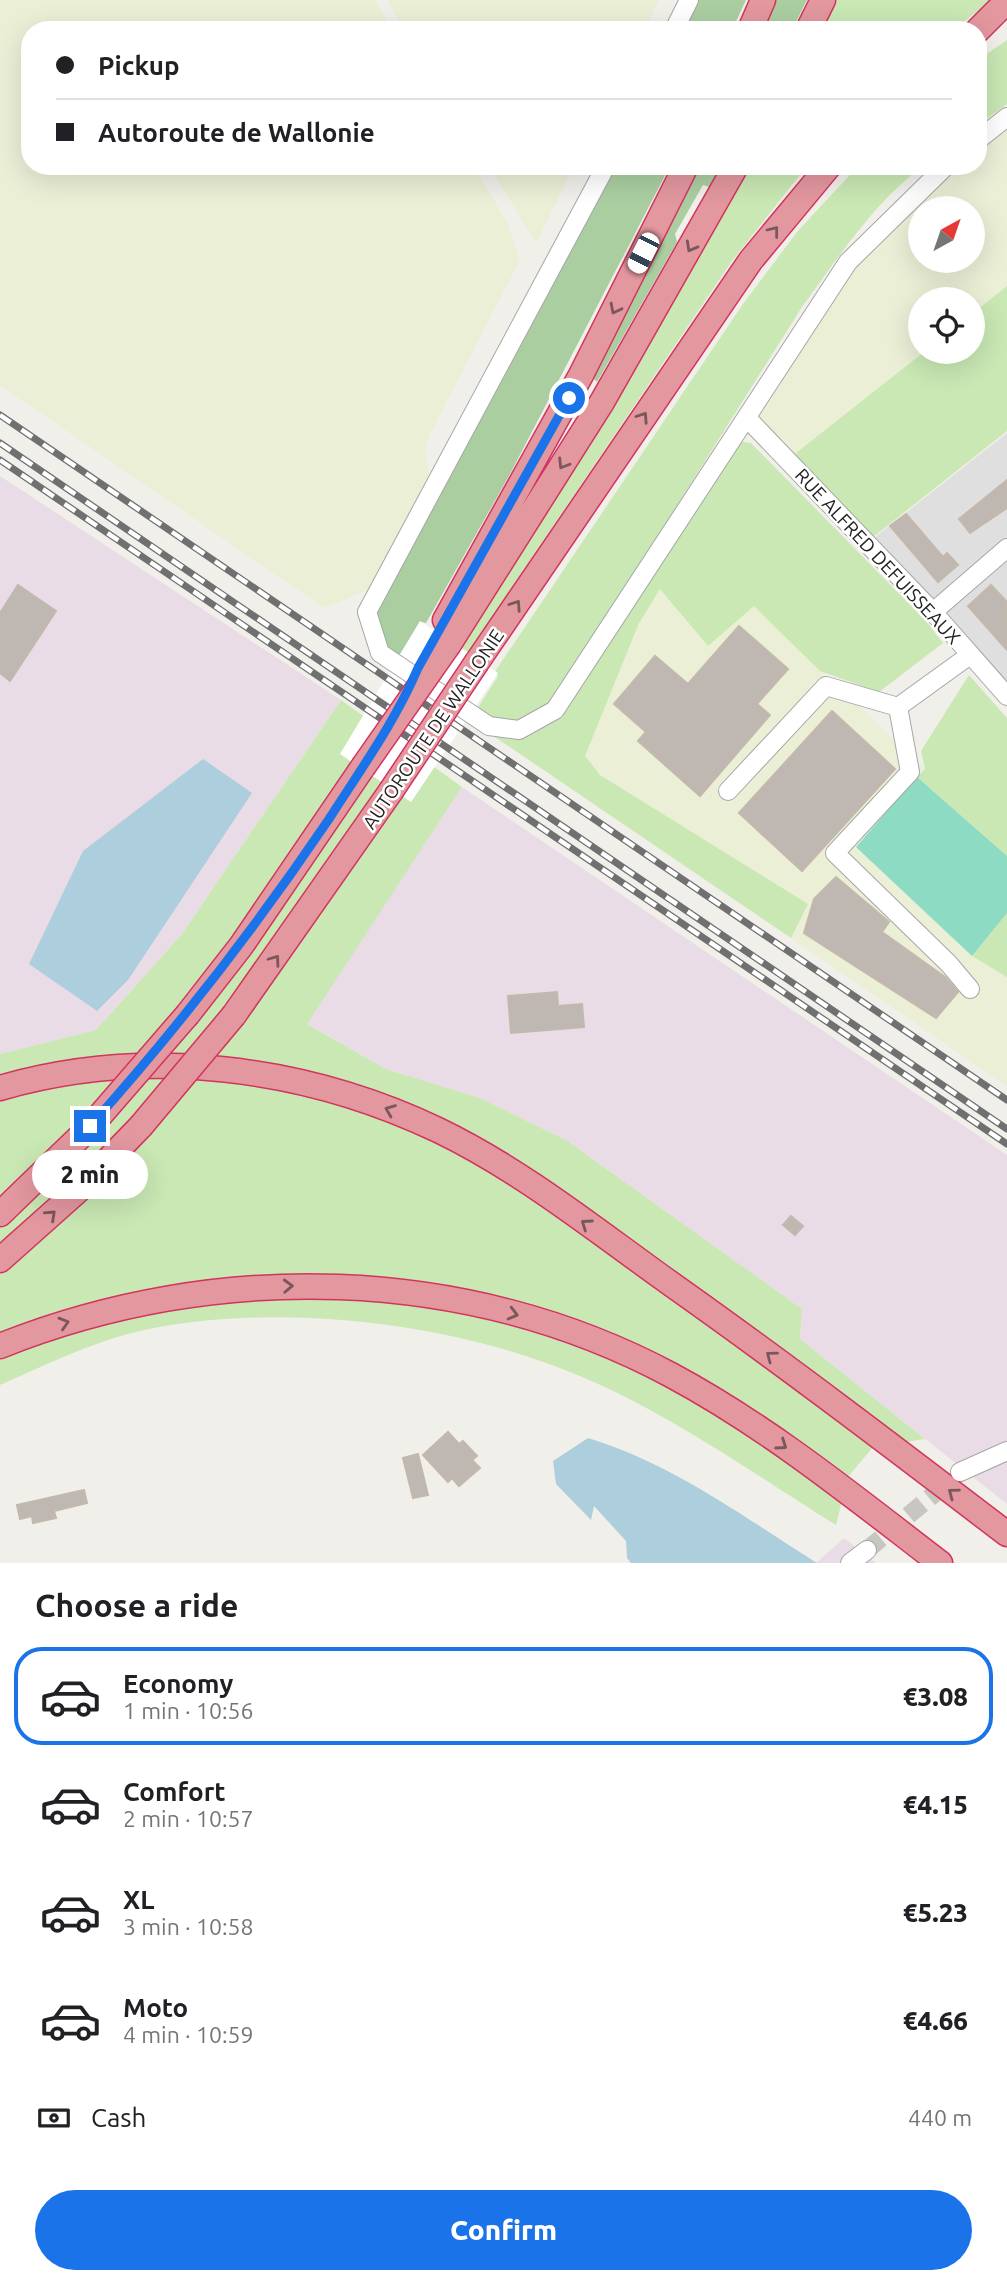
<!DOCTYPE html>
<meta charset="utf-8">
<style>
:root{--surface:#fff;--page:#f2f2f2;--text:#202124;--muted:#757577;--line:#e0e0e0;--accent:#1a73e8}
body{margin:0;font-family:Ubuntu,sans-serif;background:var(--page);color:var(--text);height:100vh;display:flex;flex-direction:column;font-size:26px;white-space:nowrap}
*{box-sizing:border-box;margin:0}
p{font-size:23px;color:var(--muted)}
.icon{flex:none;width:38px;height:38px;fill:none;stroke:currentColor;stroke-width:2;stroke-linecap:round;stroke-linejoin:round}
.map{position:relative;height:1563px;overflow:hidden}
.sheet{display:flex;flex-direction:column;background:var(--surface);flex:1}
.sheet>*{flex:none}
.banner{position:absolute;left:21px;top:21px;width:966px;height:154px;border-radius:28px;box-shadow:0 7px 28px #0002;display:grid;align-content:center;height:154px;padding:0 35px;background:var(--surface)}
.needle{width:46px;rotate:40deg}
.tools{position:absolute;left:908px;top:196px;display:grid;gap:14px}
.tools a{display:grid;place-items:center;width:77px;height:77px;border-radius:50%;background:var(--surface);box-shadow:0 7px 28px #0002;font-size:35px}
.end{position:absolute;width:32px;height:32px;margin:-16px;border:9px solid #1a73e8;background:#fff;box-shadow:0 0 0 4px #fff}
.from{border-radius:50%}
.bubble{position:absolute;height:49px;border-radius:24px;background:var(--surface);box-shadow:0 7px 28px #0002;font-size:23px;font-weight:800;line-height:49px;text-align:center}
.car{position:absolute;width:21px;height:42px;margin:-21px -10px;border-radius:9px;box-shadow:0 0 5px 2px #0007;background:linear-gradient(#fff 24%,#345 0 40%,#fff 0 76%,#345 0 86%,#fff 0)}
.banner b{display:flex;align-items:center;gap:24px;height:66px;font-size:26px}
.banner b+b{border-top:2px solid var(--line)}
.banner i{width:18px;height:18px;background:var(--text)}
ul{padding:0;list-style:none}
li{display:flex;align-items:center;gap:21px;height:98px;margin:0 14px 10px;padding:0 21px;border:4px solid transparent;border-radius:28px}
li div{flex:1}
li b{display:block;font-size:26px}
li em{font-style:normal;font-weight:800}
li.on{border-color:var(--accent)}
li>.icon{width:63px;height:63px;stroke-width:1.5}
h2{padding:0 35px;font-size:32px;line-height:84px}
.pay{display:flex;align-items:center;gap:18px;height:77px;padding:0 35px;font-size:26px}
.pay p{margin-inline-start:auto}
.cta{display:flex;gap:14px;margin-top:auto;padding:14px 35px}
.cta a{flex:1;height:80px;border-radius:42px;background:var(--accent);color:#fff;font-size:28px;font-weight:800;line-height:80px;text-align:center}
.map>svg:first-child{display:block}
.residential{fill:#e0dfdf}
.industrial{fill:#eadce6}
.farmland{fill:#ebefd6;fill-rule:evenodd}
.grass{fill:#c9e8b3}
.forest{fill:#abcea1}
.pitch{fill:#8ddbc3}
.water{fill:#adcedc}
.pier{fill:#fff}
.building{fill:#bfb8b2;stroke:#c3b8ac;stroke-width:2}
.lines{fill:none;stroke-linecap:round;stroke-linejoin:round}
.minor-tunnel{stroke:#c8c6c1;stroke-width:18;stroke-dasharray:18 9;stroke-linecap:butt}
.minor-casing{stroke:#a6a6a6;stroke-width:20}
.highway-casing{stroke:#d2345f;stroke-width:27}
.minor{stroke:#fff;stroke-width:18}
.highway{stroke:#e3979f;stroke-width:24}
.rail-casing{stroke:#707070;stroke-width:7}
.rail{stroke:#fff;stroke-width:4.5;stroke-dasharray:13;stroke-linecap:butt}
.highway-bridge-casing{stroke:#d2345f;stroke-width:27;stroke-linecap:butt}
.highway-bridge{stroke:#e3979f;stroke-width:24}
.oneway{stroke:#79575a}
.route{stroke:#1a73e8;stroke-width:9}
.labels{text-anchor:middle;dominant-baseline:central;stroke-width:5;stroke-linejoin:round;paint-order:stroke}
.street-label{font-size:19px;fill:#222;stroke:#fff}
</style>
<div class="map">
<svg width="1007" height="1563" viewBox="0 0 1007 1563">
<rect width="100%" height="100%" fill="#f1efe9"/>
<path class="residential" d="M1007,433V706L928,615L870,541Z"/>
<path class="industrial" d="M0,476L341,700L182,934L96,1030L0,1054Z
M462,787L1007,1155V1504L800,1339L802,1309L566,1140L480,1098L386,1069L306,1023Z
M844,1538L876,1563H816Z"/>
<path class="farmland" d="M0,0H375L392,30H30V166H474L507,223L520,260L430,434L425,450L431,485L372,588L324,608L0,385Z
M387,0H659L644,30H405Z
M1007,124V286L973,313V299H920V352H924L782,464L745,427L859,262L912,204L957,166H978V148ZM920,208H973V261H920Z
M489,166H574L536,243Z
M659,588L754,606L925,769L856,847L972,956L1007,975V1086L791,938L807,904L600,775L584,756L639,623Z"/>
<path class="grass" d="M834,0H992L953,30H819Z
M1007,40V104L978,125V60Z
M747,166H807L732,261L468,652L459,646Z
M858,166H923C874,202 838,258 802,307L550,707C516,724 510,728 475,712L498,676L494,673L743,304L797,232Z
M1007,286V431L868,541L782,464L924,352H973V313Z
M741,442L751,443L925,620L943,643L879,692L820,671L754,606L708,646L660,589L639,623L585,756L600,775L808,904L791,938L495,737L517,738L541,727L723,459Z
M969,675L1007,718V856L917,777L925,769L921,751Z
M341,700L462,787L307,1024L386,1069L480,1098L566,1140L802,1309L800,1339L925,1439L873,1447L848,1477L836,1525C753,1473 670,1414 580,1376C454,1323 288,1303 154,1328C100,1338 50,1363 0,1385V1054L96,1030L182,934Z
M1007,913V977L972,956Z"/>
<path class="forest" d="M693,0H746L732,30H678Z
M775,0H807L792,30H762Z
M609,166H670L510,474L426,623L421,622L396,661C379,642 374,630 377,603Z
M698,166H721L709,187L703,185L675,234L677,242L597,382L592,377Z"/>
<path class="pitch" d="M917,777L1007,856V913L972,956L856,847Z"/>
<path class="water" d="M203,759L252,793L128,980L97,1011L29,964L83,851Z
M588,1438C671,1463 744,1517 817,1563H631L627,1558L626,1541L594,1506L591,1520L556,1484L553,1461Z"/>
<path class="pier" d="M420,621L498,673L411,802L340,754Z"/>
<path class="building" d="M1007,480V508L970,533L959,519Z
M906,514L943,557L947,553L958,565L938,582L890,526Z
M18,585L56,611L10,681L0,673V613Z
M991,585L1007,602V650L968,606Z
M739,626L788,669L757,704L770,715L700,796L638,741L646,732L614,704L655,656L688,684Z
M832,711L895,769L802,871L739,813Z
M836,877L889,922L882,932L945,977L958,992L936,1018L804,933L814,899Z
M557,992L558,1006L582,1004L584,1027L511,1033L508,996Z
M791,1216L803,1226L795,1235L783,1225Z
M448,1432L459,1444L463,1441L477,1456L472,1460L480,1468L459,1486L452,1478L448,1482L423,1455Z
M418,1454L428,1495L413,1498L403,1458Z
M84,1490L87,1503L54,1511L56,1518L33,1523L32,1516L20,1519L17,1505Z"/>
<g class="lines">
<path class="minor-tunnel" d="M867,1550L952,1479"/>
<g class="minor-casing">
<path id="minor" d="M674,30L689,0
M978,140L1007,117
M606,166L367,612L380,653L489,726L519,730L555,710L848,262L946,166
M747,418L933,612L1007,696
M933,612L1007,548
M970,655L898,707L910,772L835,853L949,964L970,989
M728,791L826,686L898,707
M960,1472L1007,1451
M850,1563L867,1550"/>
</g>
<g class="highway-casing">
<path id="highway" d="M750,30L763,0
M808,30L823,0
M978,30L1007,1
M445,620L581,375L686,166
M449,644L602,402L736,166
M477,662L751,260L829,166
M188,1014L241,946L363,767
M234,1015L391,791
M0,1088C145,1046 303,1066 438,1130C523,1171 598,1232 674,1286C787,1366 897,1450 1007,1534
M0,1214L90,1127
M0,1260L83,1186L141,1126
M0,1346C215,1260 465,1265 671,1375C768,1427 854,1497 940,1563"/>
</g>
<use href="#minor" class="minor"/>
<use href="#highway" class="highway"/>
<g class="rail-casing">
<path id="rail" d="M0,415L1007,1100
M0,443L1007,1129
M0,460L1007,1144"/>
</g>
<use href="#rail" class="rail"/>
<g class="highway-bridge-casing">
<path id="highway-bridge" d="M363,767L449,644
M391,791L477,662
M141,1126L234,1015
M90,1127L188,1014"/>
</g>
<use href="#highway-bridge" class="highway-bridge"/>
</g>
<defs><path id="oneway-chevron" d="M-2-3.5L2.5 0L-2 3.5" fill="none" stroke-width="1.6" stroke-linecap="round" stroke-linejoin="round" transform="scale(1.75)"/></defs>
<g class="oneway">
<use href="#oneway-chevron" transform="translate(774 231) rotate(-52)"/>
<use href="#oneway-chevron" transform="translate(691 247) rotate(119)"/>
<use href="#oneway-chevron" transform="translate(615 309) rotate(117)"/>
<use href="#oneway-chevron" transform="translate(643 417) rotate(-56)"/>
<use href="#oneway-chevron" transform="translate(563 464) rotate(122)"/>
<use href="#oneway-chevron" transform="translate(516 605) rotate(-56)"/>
<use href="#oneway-chevron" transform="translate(275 960) rotate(-54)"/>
<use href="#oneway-chevron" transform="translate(390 1110) rotate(-158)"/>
<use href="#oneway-chevron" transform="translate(51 1215) rotate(-43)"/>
<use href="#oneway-chevron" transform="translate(586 1224) rotate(-145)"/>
<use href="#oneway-chevron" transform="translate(288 1286) rotate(-2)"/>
<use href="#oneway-chevron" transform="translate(513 1314) rotate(15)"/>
<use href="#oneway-chevron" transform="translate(64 1323) rotate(-17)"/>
<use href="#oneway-chevron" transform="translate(771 1356) rotate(-143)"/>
<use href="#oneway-chevron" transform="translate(782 1445) rotate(35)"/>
<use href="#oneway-chevron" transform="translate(953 1493) rotate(-143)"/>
</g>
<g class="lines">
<path class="route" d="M90,1126C177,1029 256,927 329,819C361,769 395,722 418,668L569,398"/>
</g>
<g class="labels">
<g class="street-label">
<text transform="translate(878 556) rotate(47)">RUE ALFRED DEFUISSEAUX</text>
<text transform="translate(433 729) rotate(-56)">AUTOROUTE DE WALLONIE</text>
</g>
</g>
</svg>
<div class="tools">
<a><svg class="needle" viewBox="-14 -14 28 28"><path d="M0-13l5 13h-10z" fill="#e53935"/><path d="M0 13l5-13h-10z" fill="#757577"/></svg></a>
<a><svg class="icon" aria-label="locate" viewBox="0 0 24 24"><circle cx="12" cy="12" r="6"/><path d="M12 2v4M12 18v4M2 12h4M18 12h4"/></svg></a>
</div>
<i class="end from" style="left:569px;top:398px"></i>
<i class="end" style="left:90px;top:1126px"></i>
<div class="bubble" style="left:32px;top:1150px;width:116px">2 min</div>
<i class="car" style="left:643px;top:253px;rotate:207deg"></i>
<div class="banner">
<b><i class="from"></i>Pickup</b>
<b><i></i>Autoroute de Wallonie</b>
</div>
</div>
<section class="sheet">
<h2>Choose a ride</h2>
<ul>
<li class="on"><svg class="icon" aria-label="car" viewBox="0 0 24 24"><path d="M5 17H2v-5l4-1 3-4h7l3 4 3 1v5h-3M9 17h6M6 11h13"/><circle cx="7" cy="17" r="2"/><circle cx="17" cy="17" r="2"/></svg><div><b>Economy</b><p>1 min · 10:56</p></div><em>€3.08</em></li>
<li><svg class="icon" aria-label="car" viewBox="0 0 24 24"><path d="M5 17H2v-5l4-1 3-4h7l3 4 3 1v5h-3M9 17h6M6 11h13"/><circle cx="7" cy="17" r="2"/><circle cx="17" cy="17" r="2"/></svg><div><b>Comfort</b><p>2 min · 10:57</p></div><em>€4.15</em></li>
<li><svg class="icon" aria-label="car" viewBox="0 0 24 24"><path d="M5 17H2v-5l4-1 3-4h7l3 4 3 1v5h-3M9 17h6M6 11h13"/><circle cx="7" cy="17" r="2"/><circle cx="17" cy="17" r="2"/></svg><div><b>XL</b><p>3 min · 10:58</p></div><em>€5.23</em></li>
<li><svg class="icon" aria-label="car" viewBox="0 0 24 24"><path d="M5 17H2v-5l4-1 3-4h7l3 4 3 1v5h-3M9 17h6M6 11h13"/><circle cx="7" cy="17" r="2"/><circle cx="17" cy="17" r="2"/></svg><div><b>Moto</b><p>4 min · 10:59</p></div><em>€4.66</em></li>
</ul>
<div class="pay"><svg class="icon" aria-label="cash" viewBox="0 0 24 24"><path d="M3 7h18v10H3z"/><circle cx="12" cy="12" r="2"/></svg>Cash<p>440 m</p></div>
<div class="cta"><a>Confirm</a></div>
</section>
